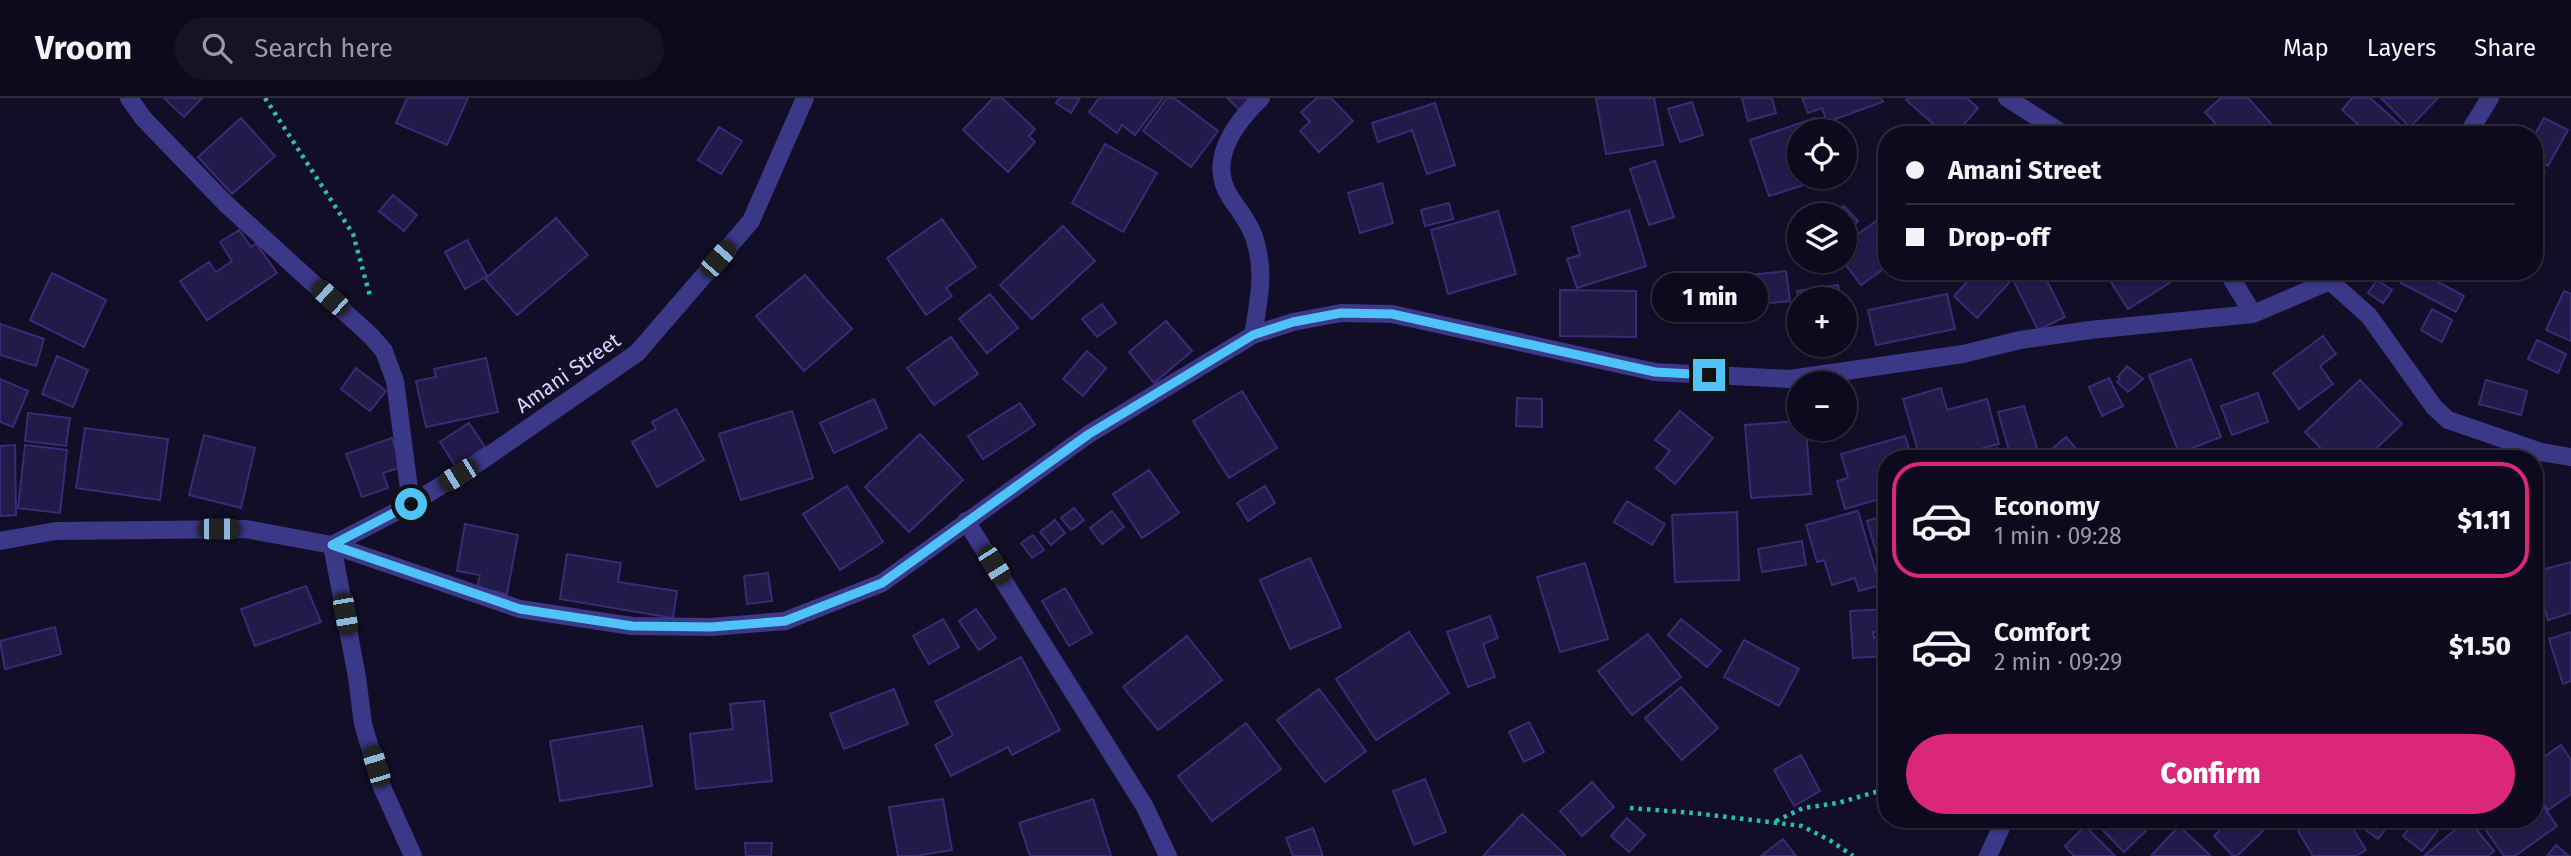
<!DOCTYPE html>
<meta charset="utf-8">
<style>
:root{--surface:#0e0a1d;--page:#171326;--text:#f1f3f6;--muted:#9b9aa4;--line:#2e2b3b;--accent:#db2777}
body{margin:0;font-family:"Fira Sans",sans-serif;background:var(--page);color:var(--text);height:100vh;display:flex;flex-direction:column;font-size:26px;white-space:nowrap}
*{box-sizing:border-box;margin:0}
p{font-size:23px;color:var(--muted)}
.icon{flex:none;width:38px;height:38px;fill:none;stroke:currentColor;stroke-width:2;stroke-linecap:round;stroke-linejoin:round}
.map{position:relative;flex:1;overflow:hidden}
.side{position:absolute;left:1878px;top:352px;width:665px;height:378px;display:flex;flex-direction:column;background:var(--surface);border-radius:28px;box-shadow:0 2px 5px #0004,0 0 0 2px var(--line)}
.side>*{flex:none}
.hud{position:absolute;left:1878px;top:28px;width:665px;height:154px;border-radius:28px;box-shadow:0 2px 5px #0004,0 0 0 2px var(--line);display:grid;align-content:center;height:154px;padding:0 28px;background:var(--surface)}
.tools{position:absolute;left:1787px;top:21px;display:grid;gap:14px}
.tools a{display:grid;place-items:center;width:70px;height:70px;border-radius:50%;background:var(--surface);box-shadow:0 2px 5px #0004,0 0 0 2px var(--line);font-size:35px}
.end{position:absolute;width:32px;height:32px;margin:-16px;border:9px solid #4fc3f7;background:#111;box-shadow:0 0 0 4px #111}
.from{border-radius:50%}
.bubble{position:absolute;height:49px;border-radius:24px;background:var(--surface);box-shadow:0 2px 5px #0004,0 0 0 2px var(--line);font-size:23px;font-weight:800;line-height:49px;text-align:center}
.car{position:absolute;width:21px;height:42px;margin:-21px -10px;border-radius:9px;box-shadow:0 0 5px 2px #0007;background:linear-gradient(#222 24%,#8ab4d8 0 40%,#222 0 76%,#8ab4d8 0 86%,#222 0)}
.hud b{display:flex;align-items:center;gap:24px;height:66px;font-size:26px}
.hud b+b{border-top:2px solid var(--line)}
.hud i{width:18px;height:18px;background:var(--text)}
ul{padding:12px 0 0;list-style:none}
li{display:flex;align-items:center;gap:21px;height:116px;margin:0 14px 10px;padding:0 14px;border:4px solid transparent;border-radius:28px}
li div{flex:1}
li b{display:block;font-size:26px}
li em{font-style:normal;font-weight:800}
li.current{border-color:var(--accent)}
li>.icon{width:63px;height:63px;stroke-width:1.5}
.action{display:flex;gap:14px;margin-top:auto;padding:14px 28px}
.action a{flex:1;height:80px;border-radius:42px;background:var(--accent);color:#fff;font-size:28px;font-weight:800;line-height:80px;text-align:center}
header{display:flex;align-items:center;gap:42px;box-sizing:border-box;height:98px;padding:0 35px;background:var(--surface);border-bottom:2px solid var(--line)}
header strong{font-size:33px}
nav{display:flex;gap:38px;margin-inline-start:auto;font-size:24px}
.search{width:490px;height:63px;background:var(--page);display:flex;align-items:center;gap:18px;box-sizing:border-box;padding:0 24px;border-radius:38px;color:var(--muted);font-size:26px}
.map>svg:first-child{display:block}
.building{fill:#221a48;stroke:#392b75;stroke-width:2}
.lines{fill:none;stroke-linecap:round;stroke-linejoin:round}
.path{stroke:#2bbcb2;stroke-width:4.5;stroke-dasharray:3.5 5;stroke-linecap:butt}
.minor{stroke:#3a3887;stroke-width:18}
.route{stroke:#4fc3f7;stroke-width:9}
.labels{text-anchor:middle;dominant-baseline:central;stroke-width:5;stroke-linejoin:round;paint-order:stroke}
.street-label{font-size:21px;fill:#d8d4ff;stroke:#120e27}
</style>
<header>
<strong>Vroom</strong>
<div class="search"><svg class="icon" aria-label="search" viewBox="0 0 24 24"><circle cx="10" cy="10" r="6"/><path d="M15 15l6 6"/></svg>Search here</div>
<nav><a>Map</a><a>Layers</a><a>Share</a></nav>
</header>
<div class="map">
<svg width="2571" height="758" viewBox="0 0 2571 758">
<rect width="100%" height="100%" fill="#120e27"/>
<path class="building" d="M164,0H202L184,19Z
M407,0H468L447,47L396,25Z
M993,0H1002L1035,31L1029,38L1035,44L1008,74L963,32Z
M1059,0H1080L1071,15L1056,5Z
M1099,0H1163L1135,37L1122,27L1117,35L1089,14Z
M1167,0H1174L1218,33L1191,69L1143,33Z
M1227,0H1258L1243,15Z
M1317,0H1331L1353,23L1319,54L1300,33L1310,24L1301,14Z
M1596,0H1654L1663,47L1606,56Z
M1742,0H1772L1776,15L1748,23Z
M1802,0H1881L1883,4L1827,24L1822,10L1808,15Z
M1908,0H1967L1978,10L1955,37H1946L1906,2Z
M2221,0H2248L2281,37H2226L2205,14Z
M2352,0H2370L2412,37H2370L2342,12Z
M2381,0H2438L2410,29Z
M1692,4L1703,37L1680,44L1668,11Z
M1435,5L1455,67L1427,76L1412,32L1378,44L1372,25Z
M241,20L275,58L232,96L198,59Z
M1815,20L1820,33H1799V79H1829L1769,98L1750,42Z
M2544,20L2568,32L2548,68L2534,61V38Z
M719,29L742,43L721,76L698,62Z
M1105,46L1157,75L1123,134L1072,105Z
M1655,63L1674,119L1649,127L1630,71Z
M2534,69L2545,75L2539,88L2534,85Z
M1382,85L1393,125L1360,135L1348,95Z
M393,97L417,117L404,133L379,113Z
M1449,105L1453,121L1425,128L1421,112Z
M1844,108L1858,123L1844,137V117H1835Z
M1629,112L1646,168L1577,190L1567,161L1580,157L1572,129Z
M1498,113L1516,176L1448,196L1431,132Z
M1886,116V169L1861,187L1843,163L1844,146Z
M556,120L588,157L517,217L485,181Z
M942,121L976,169L946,190L952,198L926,217L887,160Z
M1063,128L1095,163L1032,221L1000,187Z
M239,132L251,149L256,145L277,175L207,222L180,183L209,164L216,174L232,163L220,144Z
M467,142L487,178L465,191L445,154Z
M1786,173L1790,203L1733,209L1730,179Z
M1977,173L2018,175L1977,220L1954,198Z
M2036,173H2042L2065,219L2038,232L2014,184Z
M2104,173H2188L2128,211Z
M2407,173H2418L2464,198L2456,214L2401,185Z
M52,175L106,202L84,249L30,222Z
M805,177L852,231L804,273L756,218Z
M2377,182L2392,192L2383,205L2368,195Z
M1838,187L1841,201H1799V205L1797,193Z
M1560,192L1636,193V239L1560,238Z
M2564,193L2571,196V243L2546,232Z
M990,196L1018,230L987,255L959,221Z
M1947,196L1955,231L1876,247L1868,212Z
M1102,206L1116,225L1097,239L1082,221Z
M2432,211L2452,222L2442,244L2421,232Z
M1166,223L1192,253L1154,285L1129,254Z
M0,226L44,241L36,268L0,257Z
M2323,238L2336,256L2320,268L2333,286L2299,311L2273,275Z
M951,239L978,276L934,307L907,270Z
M2537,242L2566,256L2558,275L2528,261Z
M1087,253L1106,270L1083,298L1063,281Z
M57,258L88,272L73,309L42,296Z
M486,260L498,314L426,329L416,283L436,279L434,271Z
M2191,261L2221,339L2179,355L2149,277Z
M2127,268L2143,281L2128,294L2117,284L2120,281L2118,279Z
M356,270L386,293L370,313L341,291Z
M2109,280L2123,308L2102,318L2089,289Z
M0,281L28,293L13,329L0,324Z
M2360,282L2402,326L2366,360H2330L2305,334Z
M2486,282L2527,293L2521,317L2479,306Z
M1941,290L1947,312L1987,301L1999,346L1946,360H1920L1903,301Z
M1242,293L1277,350L1229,380L1193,323Z
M2258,295L2268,324L2232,337L2221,308Z
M1517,300L1542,301V329L1516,328Z
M874,301L887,330L834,355L820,325Z
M1020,305L1035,327L983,361L968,338Z
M2024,308L2040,360H2011L1998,314Z
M676,311L704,362L657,389L632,344L656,331L652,324Z
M792,313L813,380L741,402L719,336Z
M1680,313L1713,340L1675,386L1656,370L1670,353L1655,342Z
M28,315L70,320L66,348L25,343Z
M1799,323V331H1806L1811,396L1751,400L1745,327Z
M469,325L485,349L456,369L440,344Z
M85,330L168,341L160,402L76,390Z
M920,336L963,382L909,434L865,389Z
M204,337L255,350L241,410L189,397Z
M1905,338L1912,360H1886V399L1845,411L1837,383L1848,380L1841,356Z
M2066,339L2084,360H2046L2044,358Z
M392,340L402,369L383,375L388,390L362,399L346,356Z
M15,347L16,417L0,418V348Z
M25,347L67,352L60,415L18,410Z
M1997,350L2001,360H1970Z
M2302,351L2311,360H2292Z
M2145,352L2153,360H2135Z
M1149,372L1179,415L1142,440L1113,396Z
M847,388L883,444L840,472L803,416Z
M1265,388L1275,405L1248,423L1237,405Z
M1627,403L1665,426L1652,447L1614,424Z
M1074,410L1084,422L1071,432L1061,420Z
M1112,413L1124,429L1102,446L1090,430Z
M1858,413L1880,487L1859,493L1855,480L1832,487L1824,462L1817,464L1806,427Z
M1737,414L1739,482L1675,484L1672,417Z
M1886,417V473L1882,474L1867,423Z
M1055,422L1065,435L1051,447L1040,434Z
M465,426L518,437L507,496L477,490L480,477L457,473Z
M1033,437L1044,452L1032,460L1021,445Z
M1802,443L1806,467L1762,474L1758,451Z
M567,456L621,465L618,484L677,493L673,520L560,501Z
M1310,460L1341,529L1290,551L1260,482Z
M2571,464V515L2548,522L2534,474Z
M1585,465L1608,541L1560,554L1537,479Z
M768,475L772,503L747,506L744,478Z
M306,488L321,524L255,548L241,511Z
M1065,490L1092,535L1069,548L1042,503Z
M976,511L996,540L979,552L959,523Z
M1886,511V533L1873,534L1874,540L1886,539V558L1853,560L1850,513Z
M1490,518L1498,540L1483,546L1495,579L1468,589L1447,534Z
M943,521L959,549L929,566L913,538Z
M1681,521L1721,553L1707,569L1668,537Z
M55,529L61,556L5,571L0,543Z
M1409,534L1449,595L1376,642L1336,581Z
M2571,534V583L2563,586L2549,541Z
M1648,536L1681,579L1632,617L1598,573Z
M1187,538L1222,582L1158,632L1123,589Z
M1744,542L1799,571L1779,608L1724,579Z
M1021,559L1060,632L1012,657L1008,649L951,678L935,647L953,637L935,604Z
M1681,589L1718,630L1682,662L1645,620Z
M894,591L908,626L844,651L830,616Z
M1319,591L1366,653L1325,684L1277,622Z
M764,603L772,683L696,691L690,636L733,631L730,606Z
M1529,624L1544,654L1524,664L1509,634Z
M1246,625L1281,671L1212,723L1178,678Z
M642,628L652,688L560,703L550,643Z
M2561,647L2571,662V696L2548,712L2534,692V666Z
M1801,657L1820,693L1794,708L1774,672Z
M1425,681L1446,734L1414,747L1393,693Z
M1592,684L1614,709L1582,738L1560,713Z
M2534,695L2557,728L2515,758H2504L2478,721H2534Z
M943,701L952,752L915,758H898L889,709Z
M1093,701L1111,758H1030L1019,725Z
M1522,716L1565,757L1564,758H1483Z
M1627,720L1645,737L1629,754L1611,738Z
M2092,721H2158L2124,754Z
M2231,721H2275L2237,758H2233L2214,738Z
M2318,721H2347L2366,752L2356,758H2313L2298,733Z
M2357,721H2393L2378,741L2355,724Z
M2416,721L2446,722L2422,753L2403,738Z
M2468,721L2494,753L2488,758H2424Z
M2085,728L2115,758H2074L2065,748Z
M2179,728L2211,758H2151Z
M1313,730L1323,758H1293L1286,740Z
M1783,741L1796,758H1761Z
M745,745H772L771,758H746Z
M2556,747L2569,758H2547Z"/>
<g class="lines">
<path class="path" d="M265,0L353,136L370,198
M1630,710L1694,715L1802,728L1831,743L1853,758
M1776,723L1803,710L1838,705L1886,691"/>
<path class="minor" d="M129,0L143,20L226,106L371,238L384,253L395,283L411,406
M2007,0L2065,37
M2467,37L2490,0
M2227,173L2253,216
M2330,183L2369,218L2434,309L2448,322L2541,354L2571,359
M1253,237C1258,206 1265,177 1256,146C1252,128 1240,114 1230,99C1207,63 1235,25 1261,0
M966,423L1145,709L1168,758
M0,443L56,433L246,431L332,447L520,511L632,528L711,529L785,523L882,485L1089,336L1253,237L1293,224L1341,215L1392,216L1655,274L1790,281L1963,256L2020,242L2090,232L2253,216L2330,183L2346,173
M332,447L411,406L481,363L637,255L751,123L805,0
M332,447L357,579L363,626L382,689L413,758
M1988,758L2005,721"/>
</g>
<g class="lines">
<path class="route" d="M411,406L332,447L520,511L632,528L711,529L785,523L882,485L1089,336L1253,237L1293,224L1341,215L1392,216L1655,274L1709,277"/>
</g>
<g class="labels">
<g class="street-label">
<text transform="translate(568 275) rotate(-35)">Amani Street</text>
</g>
</g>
</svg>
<div class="tools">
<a><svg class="icon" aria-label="locate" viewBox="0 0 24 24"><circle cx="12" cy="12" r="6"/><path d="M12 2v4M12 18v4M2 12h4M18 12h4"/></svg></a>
<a><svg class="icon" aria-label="layers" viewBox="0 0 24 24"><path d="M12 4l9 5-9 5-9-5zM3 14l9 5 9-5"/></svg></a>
<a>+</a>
<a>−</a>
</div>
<i class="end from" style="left:411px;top:406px"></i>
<i class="end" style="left:1709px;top:277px"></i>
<div class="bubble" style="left:1652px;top:175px;width:116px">1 min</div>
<i class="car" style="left:718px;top:161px;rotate:41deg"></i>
<i class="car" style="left:330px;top:200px;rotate:312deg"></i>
<i class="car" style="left:458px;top:377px;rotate:238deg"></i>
<i class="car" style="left:219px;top:431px;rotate:90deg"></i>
<i class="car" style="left:994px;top:467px;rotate:148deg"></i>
<i class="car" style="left:345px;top:516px;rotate:170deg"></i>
<i class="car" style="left:376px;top:668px;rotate:343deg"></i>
<div class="hud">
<b><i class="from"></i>Amani Street</b>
<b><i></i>Drop-off</b>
</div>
<section class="side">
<ul>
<li class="current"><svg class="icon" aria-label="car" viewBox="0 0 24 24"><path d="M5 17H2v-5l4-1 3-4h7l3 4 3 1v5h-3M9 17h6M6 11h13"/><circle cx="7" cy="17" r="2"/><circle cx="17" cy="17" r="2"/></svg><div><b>Economy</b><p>1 min · 09:28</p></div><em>$1.11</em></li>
<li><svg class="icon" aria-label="car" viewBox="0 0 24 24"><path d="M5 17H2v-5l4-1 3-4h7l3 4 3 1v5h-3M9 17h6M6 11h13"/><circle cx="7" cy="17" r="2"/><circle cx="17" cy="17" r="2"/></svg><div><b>Comfort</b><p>2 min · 09:29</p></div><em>$1.50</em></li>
</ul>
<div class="action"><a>Confirm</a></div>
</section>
</div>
